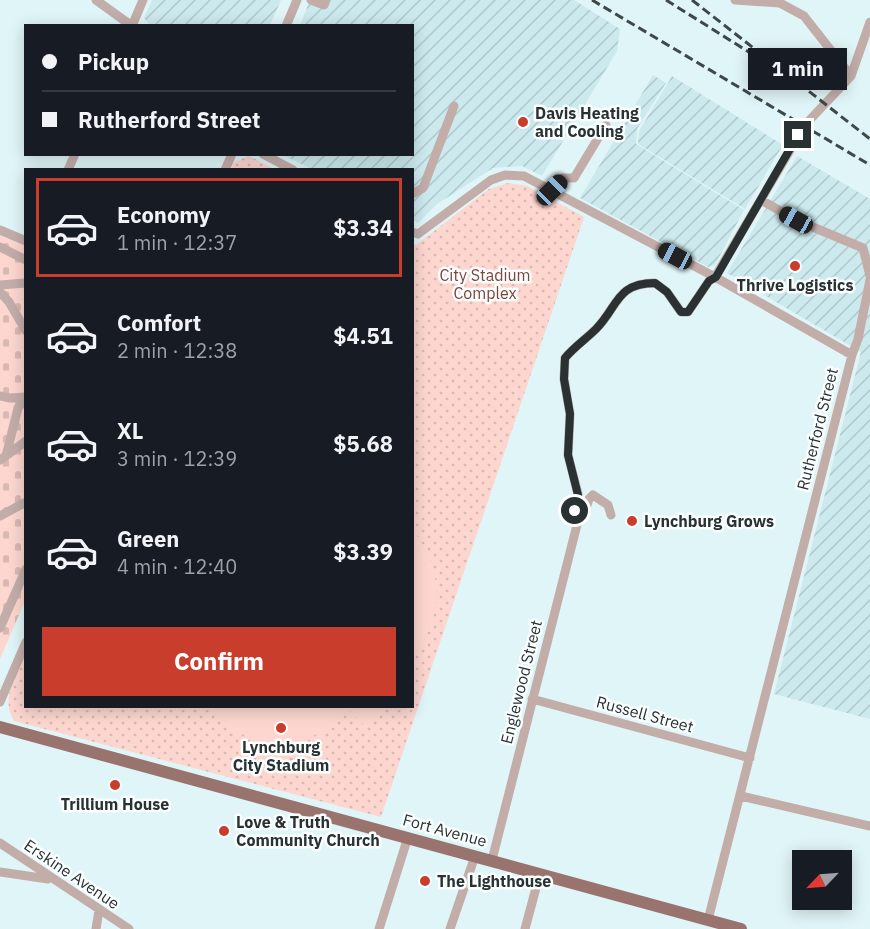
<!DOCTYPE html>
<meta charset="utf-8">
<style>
:root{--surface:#171b24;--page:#242831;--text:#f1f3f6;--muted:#9ea1a6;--line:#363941;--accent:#c93d2d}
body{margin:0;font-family:"IBM Plex Sans",sans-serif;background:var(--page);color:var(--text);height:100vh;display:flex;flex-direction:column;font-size:22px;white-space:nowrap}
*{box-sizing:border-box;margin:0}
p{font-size:20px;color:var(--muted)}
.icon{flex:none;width:33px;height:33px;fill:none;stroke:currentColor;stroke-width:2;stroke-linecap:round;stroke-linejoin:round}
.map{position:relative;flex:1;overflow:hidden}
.details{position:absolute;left:24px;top:168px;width:390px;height:540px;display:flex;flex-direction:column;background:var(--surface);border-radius:0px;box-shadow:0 3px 15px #0003}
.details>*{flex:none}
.top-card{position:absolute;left:24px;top:24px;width:390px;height:132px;border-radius:0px;box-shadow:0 3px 15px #0003;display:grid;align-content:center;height:132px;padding:0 18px;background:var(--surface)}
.needle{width:39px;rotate:245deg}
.buttons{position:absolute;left:792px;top:850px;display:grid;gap:12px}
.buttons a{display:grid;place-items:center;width:60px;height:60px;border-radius:0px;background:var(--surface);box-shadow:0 3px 15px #0003;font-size:30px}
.end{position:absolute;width:27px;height:27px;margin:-14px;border:8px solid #293132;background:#fff;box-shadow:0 0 0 3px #fff}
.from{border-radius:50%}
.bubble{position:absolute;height:42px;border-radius:0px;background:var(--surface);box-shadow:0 3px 15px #0003;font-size:20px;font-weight:700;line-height:42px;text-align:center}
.car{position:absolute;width:18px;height:36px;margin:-18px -9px;border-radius:8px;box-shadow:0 0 4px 2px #0007;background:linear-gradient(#222 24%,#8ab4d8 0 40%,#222 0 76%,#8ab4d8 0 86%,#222 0)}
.top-card b{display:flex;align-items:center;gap:21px;height:57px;font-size:22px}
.top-card b+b{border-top:2px solid var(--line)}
.top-card i{width:15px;height:15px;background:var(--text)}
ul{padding:10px 0 0;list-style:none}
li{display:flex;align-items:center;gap:18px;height:99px;margin:0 12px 9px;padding:0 6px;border:3px solid transparent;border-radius:0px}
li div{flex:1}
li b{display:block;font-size:22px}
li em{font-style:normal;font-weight:700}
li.selected{border-color:var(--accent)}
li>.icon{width:54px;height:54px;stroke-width:1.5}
.action{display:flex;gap:12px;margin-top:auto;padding:12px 18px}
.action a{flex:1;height:69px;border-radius:0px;background:var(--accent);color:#fff;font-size:24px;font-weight:700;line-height:69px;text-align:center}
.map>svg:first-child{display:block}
.industrial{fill:url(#industrial-furrows)}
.green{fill:url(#green-dots)}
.cemetery{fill:url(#cemetery-stones)}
.pitch{fill:#fcd6cf}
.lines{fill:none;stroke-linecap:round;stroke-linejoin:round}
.minor{stroke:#c2ada9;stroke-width:9}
.major{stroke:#99746e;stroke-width:12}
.rail{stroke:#3e4849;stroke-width:3;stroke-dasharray:9 4.5;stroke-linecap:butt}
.route{stroke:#293132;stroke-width:8}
.poi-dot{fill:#c93d2d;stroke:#fafeff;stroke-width:2}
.labels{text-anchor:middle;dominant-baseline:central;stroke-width:5;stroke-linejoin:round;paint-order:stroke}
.poi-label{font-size:16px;font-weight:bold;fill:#293132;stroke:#fafeff;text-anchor:start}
.park-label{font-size:16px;fill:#81443b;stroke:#fafeff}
.street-label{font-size:16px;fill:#293132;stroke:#fafeff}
</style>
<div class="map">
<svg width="870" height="929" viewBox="0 0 870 929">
<defs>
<pattern id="industrial-furrows" width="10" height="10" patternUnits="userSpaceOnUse" patternTransform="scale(1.5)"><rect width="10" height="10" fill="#cce9ed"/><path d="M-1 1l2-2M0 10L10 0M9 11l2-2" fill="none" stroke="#afc8cc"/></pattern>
<pattern id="green-dots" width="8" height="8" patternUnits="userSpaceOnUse" patternTransform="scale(1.5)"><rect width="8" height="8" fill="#fcd6cf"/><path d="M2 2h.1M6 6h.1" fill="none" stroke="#d8b8b2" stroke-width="1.8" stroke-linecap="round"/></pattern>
<pattern id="cemetery-stones" width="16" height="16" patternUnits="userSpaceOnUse" patternTransform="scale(1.5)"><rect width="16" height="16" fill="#fcd6cf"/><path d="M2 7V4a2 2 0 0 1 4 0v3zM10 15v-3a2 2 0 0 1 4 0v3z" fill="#d8b8b2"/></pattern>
</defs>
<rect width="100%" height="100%" fill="#e0f5f7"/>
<path class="industrial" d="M152,0H281L270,25L151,26L144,18Z
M310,0H574L620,29L617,51L542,176L522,166L493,168L437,204L418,223L413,220L412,170L312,169L283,155L412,154V26L300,25Z
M653,75L666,83L637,129L636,144L744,210L715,265L708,267L580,198Z
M672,76L783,145L745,209L638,144L639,131Z
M797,156L870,199V719L774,694L861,352L727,273Z"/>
<path class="green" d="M249,156L274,169H231L233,163Z
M508,183L527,186L584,217L381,817L14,721C0,698 16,676 25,653L26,706H412L413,244L416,245L489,189Z"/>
<path class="cemetery" d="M0,235L26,246L25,601L0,659Z"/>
<path class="pitch" d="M413,530C444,572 445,615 413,656Z
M214,707H382L364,725L350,711C308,751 249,759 214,707Z"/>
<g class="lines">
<path class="minor" d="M96,0L132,26L143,0
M311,0L324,5L326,0
M735,0L780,3L804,16L851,76
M286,26L297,0
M263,154L293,170
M68,170L75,154
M225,170L232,154
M552,190L563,178H574L606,125
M412,194L423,188L454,106
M761,200L796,220L863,248L870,276
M0,230L26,241
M412,232L418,234L491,180L505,175L524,176L715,277L852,355L708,920
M0,247L26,260
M0,285L26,283
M0,292L9,302L26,331
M852,355L858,339L870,280
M0,396L10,398L26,397
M6,456L18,408L26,398
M0,460L26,441
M575,511L578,494L568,455L570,414L564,379L565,358C574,347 586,339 596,329C618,307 616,283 655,283L667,292L681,312H688L709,281L715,277L805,125L851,76L870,22
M584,514L589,499L593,495L608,505L611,515
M0,516L26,502
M0,628L26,569
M532,699L750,758
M0,702L26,642
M741,796L870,826
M0,843L129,929
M492,860L580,513
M0,872L48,879
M96,929L99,910
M379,929L408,837
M450,929L475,856
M525,929L540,873"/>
<path class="major" d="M0,727L741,929"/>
<path class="rail" d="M592,0L870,165
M666,0L752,54
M692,0L870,139"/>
</g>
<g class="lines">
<path class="route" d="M575,511L578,495L568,455L570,414L564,379L565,358C574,347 586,339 596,329C618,307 616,283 655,283L667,292L681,312H688L709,281L716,277L798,135"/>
</g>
<g class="poi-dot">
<circle cx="523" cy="122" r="6"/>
<circle cx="795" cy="266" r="6"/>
<circle cx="632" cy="521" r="6"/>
<circle cx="281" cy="728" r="6"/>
<circle cx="115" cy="785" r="6"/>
<circle cx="224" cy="831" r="6"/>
<circle cx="425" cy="881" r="6"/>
</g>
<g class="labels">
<g class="poi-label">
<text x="535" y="113">Davis Heating<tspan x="535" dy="18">and Cooling</tspan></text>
<text x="795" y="285" text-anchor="middle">Thrive Logistics</text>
<text x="644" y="521">Lynchburg Grows</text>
<text x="281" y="747" text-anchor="middle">Lynchburg<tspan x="281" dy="18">City Stadium</tspan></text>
<text x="115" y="804" text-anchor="middle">Trillium House</text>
<text x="236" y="822">Love &amp; Truth<tspan x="236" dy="18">Community Church</tspan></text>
<text x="437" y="881">The Lighthouse</text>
</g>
<g class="park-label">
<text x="485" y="275">City Stadium<tspan x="485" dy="18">Complex</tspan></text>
</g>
<g class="street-label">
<text transform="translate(817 429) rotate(-76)">Rutherford Street</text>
<text transform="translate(521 682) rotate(-76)">Englewood Street</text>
<text transform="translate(645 714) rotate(15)">Russell Street</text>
<text transform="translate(445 830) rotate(15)">Fort Avenue</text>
<text transform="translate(72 874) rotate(34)">Erskine Avenue</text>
</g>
</g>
</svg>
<div class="buttons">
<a><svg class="needle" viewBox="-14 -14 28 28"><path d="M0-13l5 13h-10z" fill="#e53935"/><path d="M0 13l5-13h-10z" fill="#9ea1a6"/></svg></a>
</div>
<i class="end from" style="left:575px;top:511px"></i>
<i class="end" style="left:798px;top:135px"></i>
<div class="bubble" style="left:748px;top:48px;width:99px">1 min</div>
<i class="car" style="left:552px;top:190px;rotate:45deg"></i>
<i class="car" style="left:796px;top:220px;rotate:299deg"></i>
<i class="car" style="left:675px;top:256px;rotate:298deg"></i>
<div class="top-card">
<b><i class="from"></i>Pickup</b>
<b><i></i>Rutherford Street</b>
</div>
<section class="details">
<ul>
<li class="selected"><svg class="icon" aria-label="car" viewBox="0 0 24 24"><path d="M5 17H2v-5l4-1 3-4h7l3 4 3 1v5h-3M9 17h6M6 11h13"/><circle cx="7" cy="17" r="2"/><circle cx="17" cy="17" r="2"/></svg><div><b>Economy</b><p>1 min · 12:37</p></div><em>$3.34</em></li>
<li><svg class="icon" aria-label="car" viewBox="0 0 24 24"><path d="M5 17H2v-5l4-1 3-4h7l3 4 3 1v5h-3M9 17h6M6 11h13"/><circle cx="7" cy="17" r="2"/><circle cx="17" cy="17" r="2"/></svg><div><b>Comfort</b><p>2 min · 12:38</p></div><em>$4.51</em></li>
<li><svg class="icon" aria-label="car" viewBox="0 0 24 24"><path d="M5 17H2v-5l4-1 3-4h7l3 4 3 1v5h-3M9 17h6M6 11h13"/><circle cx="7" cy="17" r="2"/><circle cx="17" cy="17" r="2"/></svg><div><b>XL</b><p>3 min · 12:39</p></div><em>$5.68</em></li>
<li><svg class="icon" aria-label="car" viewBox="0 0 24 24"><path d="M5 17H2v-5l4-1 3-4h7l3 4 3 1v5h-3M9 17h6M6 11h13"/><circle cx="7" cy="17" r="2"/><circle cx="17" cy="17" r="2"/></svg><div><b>Green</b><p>4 min · 12:40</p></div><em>$3.39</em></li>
</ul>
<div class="action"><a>Confirm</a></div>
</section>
</div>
